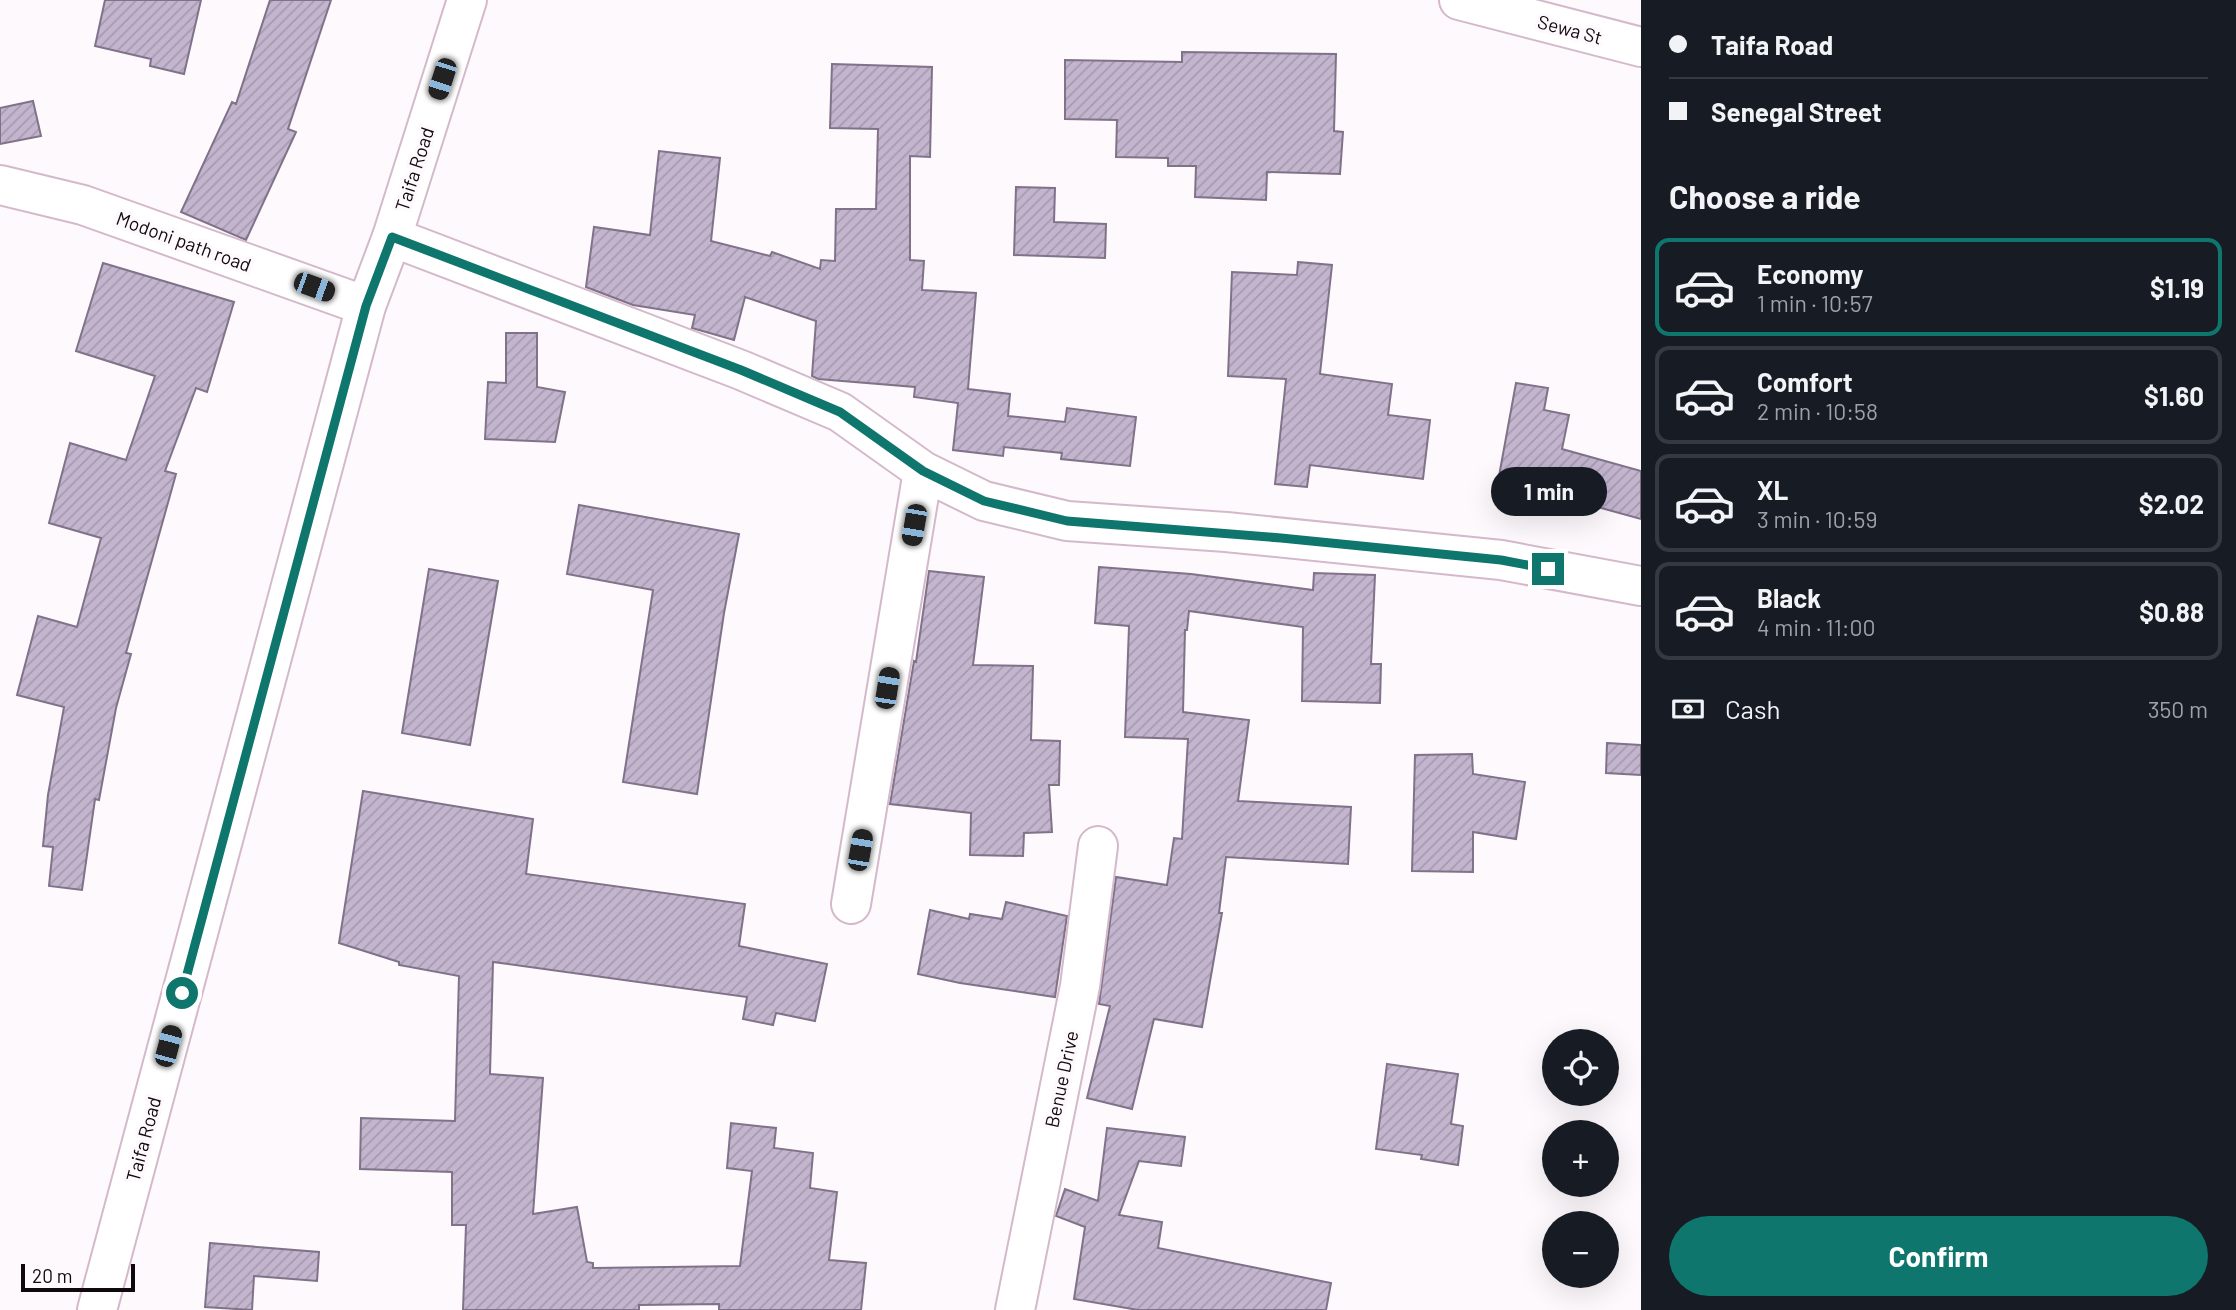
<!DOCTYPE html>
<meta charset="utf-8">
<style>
:root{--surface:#171b24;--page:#20242c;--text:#f1f3f6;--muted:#9ea1a6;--line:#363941;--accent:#0f766e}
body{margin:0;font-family:Barlow,sans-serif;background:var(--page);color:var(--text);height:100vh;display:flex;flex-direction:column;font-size:26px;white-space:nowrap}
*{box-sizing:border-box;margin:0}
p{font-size:23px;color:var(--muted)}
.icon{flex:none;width:38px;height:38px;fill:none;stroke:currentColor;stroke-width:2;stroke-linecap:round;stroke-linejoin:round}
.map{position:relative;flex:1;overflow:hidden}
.side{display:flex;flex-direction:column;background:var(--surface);width:595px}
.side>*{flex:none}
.top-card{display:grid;align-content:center;height:154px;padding:0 28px;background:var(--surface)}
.fabs{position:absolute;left:1542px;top:1029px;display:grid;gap:14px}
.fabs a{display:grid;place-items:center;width:77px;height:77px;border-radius:50%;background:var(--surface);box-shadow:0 7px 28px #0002;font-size:35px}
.scale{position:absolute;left:21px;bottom:18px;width:114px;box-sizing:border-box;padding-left:7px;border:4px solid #11080e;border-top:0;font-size:19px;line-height:24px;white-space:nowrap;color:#11080e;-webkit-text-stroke:5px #fef9fc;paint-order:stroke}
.end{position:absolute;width:32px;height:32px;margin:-16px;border:9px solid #0f766e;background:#fff;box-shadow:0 0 0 4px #fff}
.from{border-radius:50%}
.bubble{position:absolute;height:49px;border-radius:24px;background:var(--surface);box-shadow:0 7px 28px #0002;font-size:23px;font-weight:700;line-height:49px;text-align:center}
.car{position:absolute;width:21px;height:42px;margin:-21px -10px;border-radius:9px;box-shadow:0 0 5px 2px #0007;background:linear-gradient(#222 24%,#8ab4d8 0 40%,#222 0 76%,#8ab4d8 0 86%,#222 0)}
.top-card b{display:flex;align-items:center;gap:24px;height:66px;font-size:26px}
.top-card b+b{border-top:2px solid var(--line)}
.top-card i{width:18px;height:18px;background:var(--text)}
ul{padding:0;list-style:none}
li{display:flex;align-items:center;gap:21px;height:98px;margin:0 14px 10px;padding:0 14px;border:4px solid var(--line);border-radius:14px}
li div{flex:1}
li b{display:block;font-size:26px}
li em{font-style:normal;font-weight:700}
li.selected{border-color:var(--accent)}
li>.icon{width:63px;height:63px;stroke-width:1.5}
h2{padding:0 28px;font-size:32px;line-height:84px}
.pay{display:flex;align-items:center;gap:18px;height:77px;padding:0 28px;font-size:26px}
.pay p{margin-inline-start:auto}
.primary-button{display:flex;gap:14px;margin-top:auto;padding:14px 28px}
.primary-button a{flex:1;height:80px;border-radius:42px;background:var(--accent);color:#fff;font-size:28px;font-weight:700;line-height:80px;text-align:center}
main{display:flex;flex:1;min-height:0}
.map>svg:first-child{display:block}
.building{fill:url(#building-hatch);stroke:#7f7289;stroke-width:2}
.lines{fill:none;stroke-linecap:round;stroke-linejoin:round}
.minor-casing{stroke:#d4b9ca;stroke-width:42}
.trunk-casing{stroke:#d4b9ca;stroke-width:42}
.minor{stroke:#fff;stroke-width:38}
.trunk{stroke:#fff;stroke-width:38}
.route{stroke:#0f766e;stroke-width:9}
.labels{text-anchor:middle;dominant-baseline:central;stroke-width:7;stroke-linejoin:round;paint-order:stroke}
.street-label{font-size:19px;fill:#11080e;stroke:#fef9fc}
</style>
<main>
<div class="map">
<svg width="1641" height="1310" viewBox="0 0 1641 1310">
<defs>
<pattern id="building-hatch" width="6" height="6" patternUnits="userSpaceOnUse" patternTransform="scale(1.75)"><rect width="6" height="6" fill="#c3b5ce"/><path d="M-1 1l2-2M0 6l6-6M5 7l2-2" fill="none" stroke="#a69ab0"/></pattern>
</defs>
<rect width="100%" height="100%" fill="#fef9fc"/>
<path class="building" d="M105,0H201L184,74L150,66L151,59L95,46Z
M270,0H331L288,129L296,132L246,240L181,212L232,102L236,104Z
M1182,52L1336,54L1334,131L1343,132L1340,174L1267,172L1266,200L1195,197L1196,166H1168V158L1116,157L1117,120L1065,119V60L1182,62Z
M832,64L932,67L930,157L910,156V260L924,261L922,290L976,293L968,389L1010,394L1008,416L1065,422L1067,408L1136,417L1130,466L1061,459L1062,453L1004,447L1003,456L953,450L958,403L914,397L915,387L818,379L812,376L816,321L745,297L734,340L692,328L695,315L633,305L586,287L594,227L650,235L659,151L720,158L711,241L770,256L772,252L820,269L821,260L835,261L836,209H876L878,129L830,128Z
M33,101L41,136L0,144V108Z
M1016,187L1055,188L1054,222L1106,224L1105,258L1014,255Z
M1298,262L1332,265L1320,374L1392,384L1388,415L1430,420L1423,479L1310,465L1307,487L1275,484L1286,379L1228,376L1232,272L1297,275Z
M103,263L234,302L207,392L196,388L165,471L176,474L126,653L131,654L116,708L99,800L95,799L82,890L49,886L53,847L43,846L48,795L64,707L17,695L38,616L77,627L101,538L49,523L70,443L126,460L155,376L76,351Z
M506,333H537V387L565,392L555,442L485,439L488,382L506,383Z
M1516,383L1548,388L1544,410L1569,415L1562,449L1641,471V519L1554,495L1553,499L1497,487Z
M579,505L739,534L724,613L697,794L623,782L653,590L567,574Z
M1099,567L1191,574L1313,590L1314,573L1375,575L1371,664H1381L1380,703L1302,701L1303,627L1189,611L1187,630H1185L1183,712L1249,720L1238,801L1351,807L1348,864L1226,857L1219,913H1222L1202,1027L1154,1019L1132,1109L1087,1098L1110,1006L1099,1004L1116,877L1167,885L1174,838L1182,839L1188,739L1125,737L1129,626L1095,623Z
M429,569L498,581L470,745L402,733Z
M929,571L984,577L973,665L1033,666L1031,740L1060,741L1059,785H1049L1052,832L1024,833L1023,856L970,855L971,813L890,804L914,661L916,662Z
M1607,743L1641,745V775L1606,773Z
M1472,754L1473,774L1525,782L1516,839L1473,832V872L1412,871L1415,755Z
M363,791L533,819L526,874L745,904L739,946L827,964L815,1021L776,1013L773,1025L743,1019L747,997L493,962L490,1074L543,1078L533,1214L577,1207L587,1262L593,1263V1268L740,1266L752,1171L727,1168L731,1123L776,1128L774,1148L813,1153L810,1188L837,1192L829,1260L866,1263L861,1310H719V1304L639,1305V1310H463L466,1225H452V1172L360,1169L361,1118L455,1121L459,976L399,965V962L339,943Z
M1006,902L1067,916L1055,997L960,983L918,974L930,910L969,919L970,914L1002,919Z
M1387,1064L1458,1074L1451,1124L1463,1126L1458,1165L1421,1159L1422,1155L1376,1149Z
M1107,1128L1185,1137L1181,1166L1139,1161L1119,1215L1162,1222L1158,1248L1331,1283L1326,1310H1138L1074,1299L1085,1227L1056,1216L1065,1189L1098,1201Z
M210,1243L319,1252L317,1281L254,1276L252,1310L205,1307Z"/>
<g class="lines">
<g class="minor-casing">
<path id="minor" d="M1459,0L1641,47
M0,185L83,205L366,306
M392,237L741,370L840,412L923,471L984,501L1067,521L1226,532L1501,560L1641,586
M851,904L923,471
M1015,1310L1080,986L1098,846"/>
</g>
<g class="trunk-casing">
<path id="trunk" d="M97,1310L366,306L392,237L467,0"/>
</g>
<use href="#minor" class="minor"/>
<use href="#trunk" class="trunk"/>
</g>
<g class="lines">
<path class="route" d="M182,993L366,306L392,237L741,370L840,412L923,471L984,501L1067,521L1281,538L1501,560L1548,569"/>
</g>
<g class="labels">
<g class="street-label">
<text transform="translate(1570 29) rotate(15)">Sewa St</text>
<text transform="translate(414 169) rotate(-72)">Taifa Road</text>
<text transform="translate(184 241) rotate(20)">Modoni path road</text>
<text transform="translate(1061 1079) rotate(-78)">Benue Drive</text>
<text transform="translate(143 1139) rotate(-75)">Taifa Road</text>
</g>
</g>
</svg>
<div class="fabs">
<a><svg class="icon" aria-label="locate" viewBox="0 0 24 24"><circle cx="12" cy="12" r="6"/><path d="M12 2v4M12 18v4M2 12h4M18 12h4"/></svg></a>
<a>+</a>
<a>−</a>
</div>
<div class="scale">20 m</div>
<i class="end from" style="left:182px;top:993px"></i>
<i class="end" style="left:1548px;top:569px"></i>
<div class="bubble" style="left:1491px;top:467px;width:116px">1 min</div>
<i class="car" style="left:442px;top:79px;rotate:198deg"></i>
<i class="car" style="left:314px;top:287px;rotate:110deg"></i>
<i class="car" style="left:914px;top:525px;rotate:190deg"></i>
<i class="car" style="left:887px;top:688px;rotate:9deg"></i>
<i class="car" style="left:860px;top:850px;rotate:10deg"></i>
<i class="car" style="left:168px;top:1046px;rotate:15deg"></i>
</div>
<section class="side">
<div class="top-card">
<b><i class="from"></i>Taifa Road</b>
<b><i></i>Senegal Street</b>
</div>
<h2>Choose a ride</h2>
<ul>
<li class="selected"><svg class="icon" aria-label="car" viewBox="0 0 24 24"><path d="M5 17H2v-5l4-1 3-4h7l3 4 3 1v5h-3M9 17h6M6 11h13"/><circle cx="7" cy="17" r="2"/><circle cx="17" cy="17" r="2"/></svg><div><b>Economy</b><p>1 min · 10:57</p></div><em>$1.19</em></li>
<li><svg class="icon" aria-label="car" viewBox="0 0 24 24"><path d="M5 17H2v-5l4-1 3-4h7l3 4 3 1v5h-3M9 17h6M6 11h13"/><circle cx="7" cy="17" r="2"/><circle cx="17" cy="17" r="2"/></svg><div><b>Comfort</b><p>2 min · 10:58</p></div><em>$1.60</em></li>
<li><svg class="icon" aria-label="car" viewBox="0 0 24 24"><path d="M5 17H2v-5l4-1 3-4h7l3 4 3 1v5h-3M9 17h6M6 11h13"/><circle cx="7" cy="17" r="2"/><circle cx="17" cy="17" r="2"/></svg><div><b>XL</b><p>3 min · 10:59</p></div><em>$2.02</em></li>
<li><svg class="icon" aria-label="car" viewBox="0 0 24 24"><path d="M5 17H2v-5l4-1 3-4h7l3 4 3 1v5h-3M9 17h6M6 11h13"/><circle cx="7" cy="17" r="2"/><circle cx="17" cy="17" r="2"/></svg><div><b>Black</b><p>4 min · 11:00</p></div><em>$0.88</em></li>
</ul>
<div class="pay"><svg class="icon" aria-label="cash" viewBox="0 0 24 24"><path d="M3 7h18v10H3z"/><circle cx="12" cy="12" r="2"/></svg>Cash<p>350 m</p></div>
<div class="primary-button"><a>Confirm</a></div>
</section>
</main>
